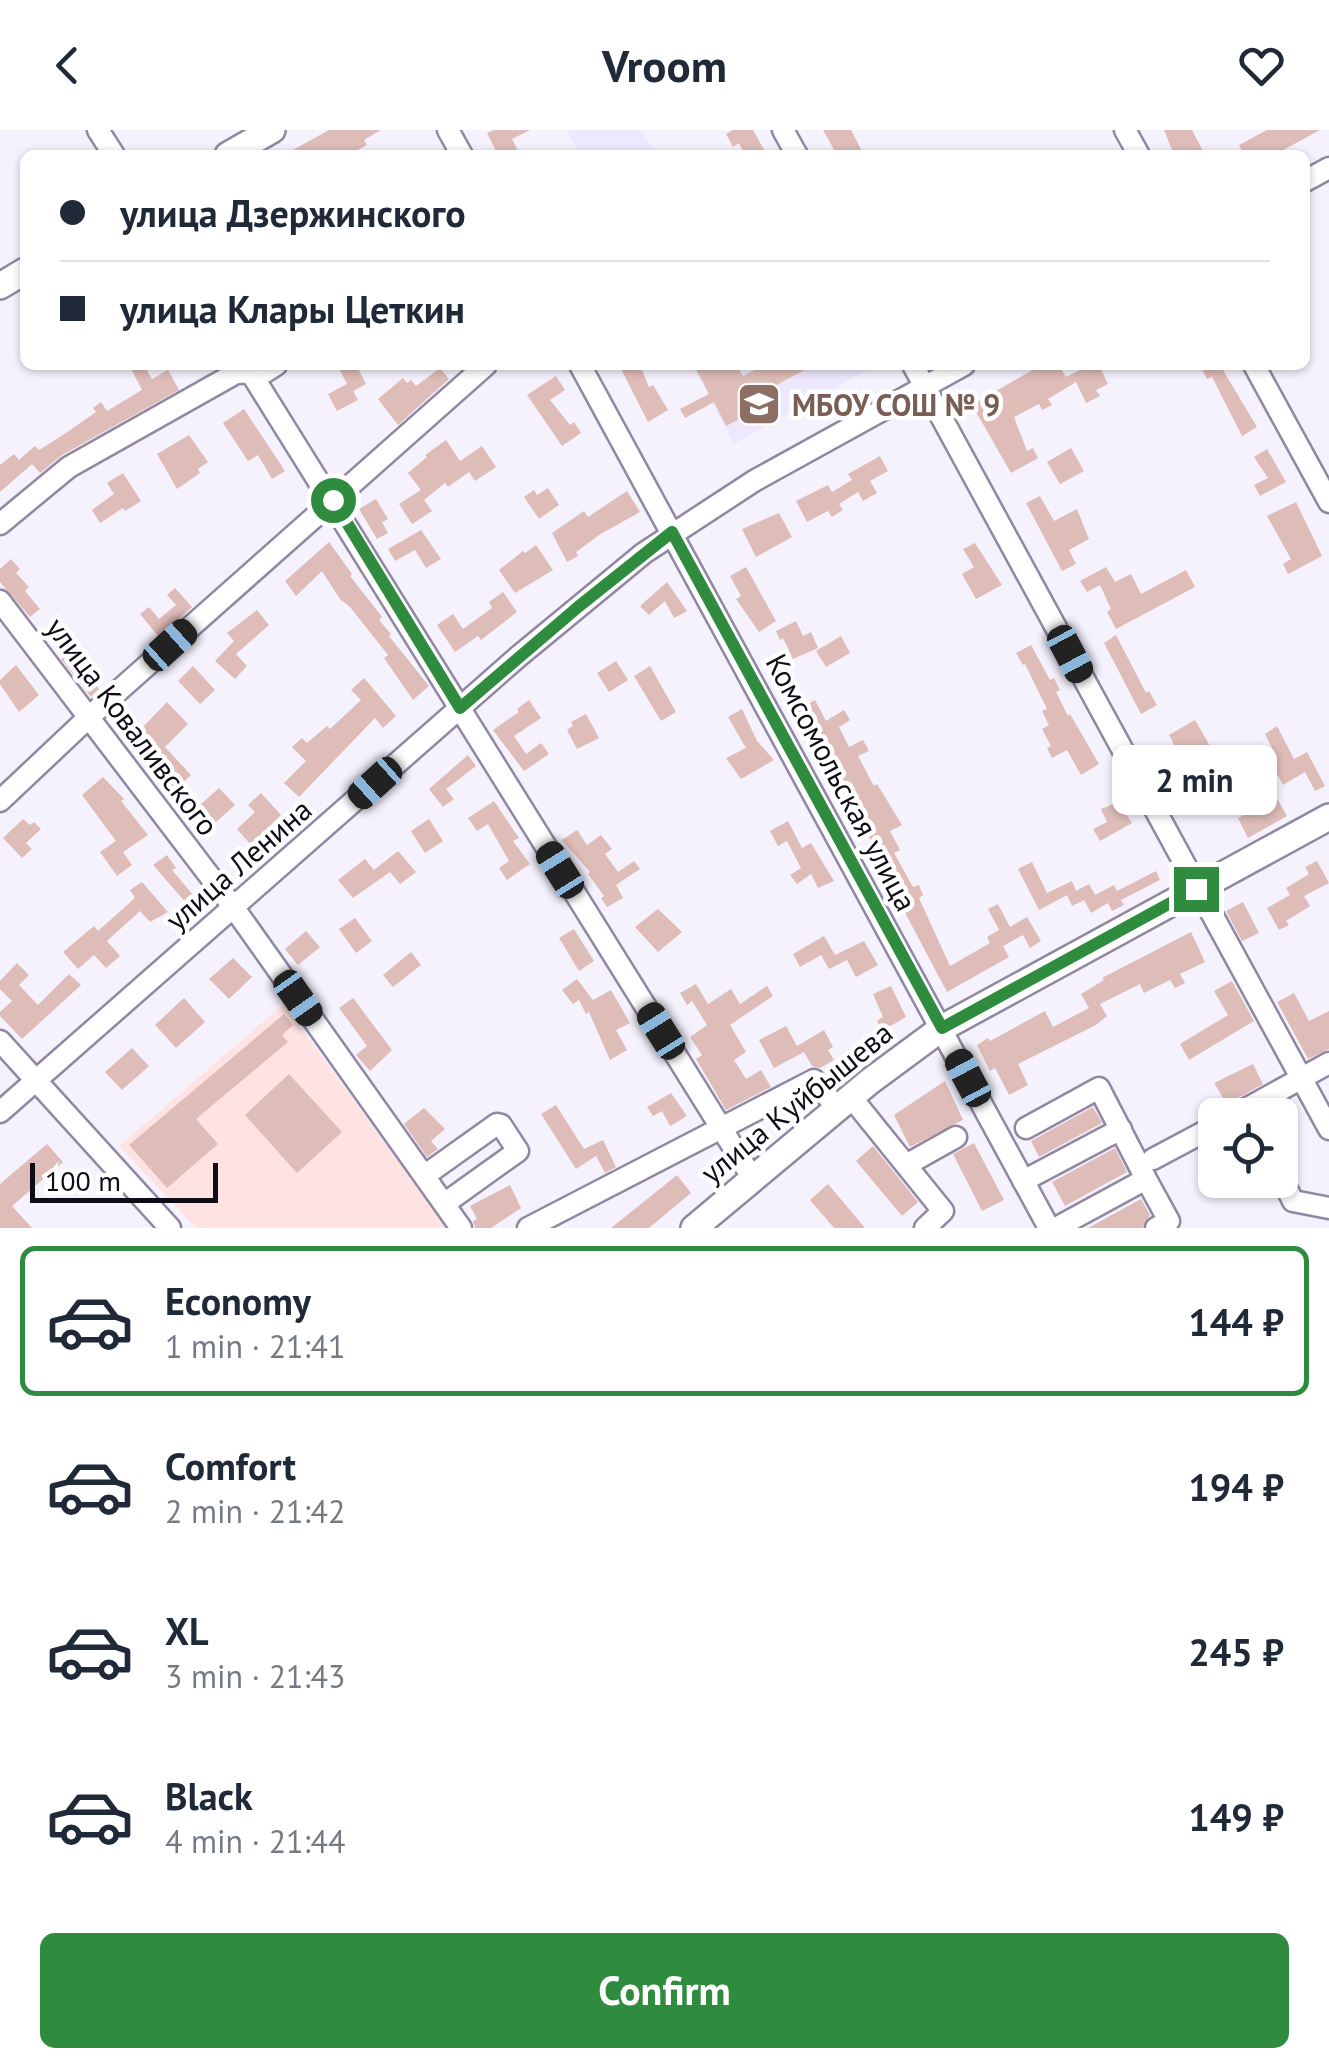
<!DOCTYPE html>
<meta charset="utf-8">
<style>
:root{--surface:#fff;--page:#f2f2f3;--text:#1f2937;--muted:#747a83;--line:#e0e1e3;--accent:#2f8c3e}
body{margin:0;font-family:"PT Sans",sans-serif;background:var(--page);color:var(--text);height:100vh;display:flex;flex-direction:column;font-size:38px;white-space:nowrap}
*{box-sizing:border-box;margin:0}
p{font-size:32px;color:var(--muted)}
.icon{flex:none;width:55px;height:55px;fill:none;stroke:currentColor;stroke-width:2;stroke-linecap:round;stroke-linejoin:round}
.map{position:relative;height:1098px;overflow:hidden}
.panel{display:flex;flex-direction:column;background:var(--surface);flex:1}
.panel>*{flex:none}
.hud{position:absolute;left:20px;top:20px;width:1290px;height:220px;border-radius:15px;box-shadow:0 2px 8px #0004;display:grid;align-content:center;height:220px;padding:0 40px;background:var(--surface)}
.buttons{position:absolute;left:1198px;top:968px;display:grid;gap:20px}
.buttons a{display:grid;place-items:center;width:100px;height:100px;border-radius:15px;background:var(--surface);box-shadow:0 2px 8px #0004;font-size:50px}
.scale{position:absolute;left:30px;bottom:25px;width:188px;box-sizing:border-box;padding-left:10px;border:5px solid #0f0c15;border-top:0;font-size:28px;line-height:35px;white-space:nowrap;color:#0f0c15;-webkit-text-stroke:8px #fff;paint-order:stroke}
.end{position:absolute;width:45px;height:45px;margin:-22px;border:12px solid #2f8c3e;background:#fff;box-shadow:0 0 0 5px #fff}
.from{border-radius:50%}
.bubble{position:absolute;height:70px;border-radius:15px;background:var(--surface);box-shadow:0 2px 8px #0004;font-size:32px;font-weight:700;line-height:70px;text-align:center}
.car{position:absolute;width:30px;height:60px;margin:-30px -15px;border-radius:12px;box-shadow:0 0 8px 2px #0007;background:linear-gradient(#222 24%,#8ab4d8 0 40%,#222 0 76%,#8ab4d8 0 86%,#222 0)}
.hud b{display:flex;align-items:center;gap:35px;height:95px;font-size:38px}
.hud b+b{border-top:2px solid var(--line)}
.hud i{width:25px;height:25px;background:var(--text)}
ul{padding:18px 0 0;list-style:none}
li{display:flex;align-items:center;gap:30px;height:150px;margin:0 20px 15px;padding:0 20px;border:5px solid transparent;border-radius:15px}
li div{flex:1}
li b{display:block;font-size:38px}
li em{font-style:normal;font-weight:700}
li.active{border-color:var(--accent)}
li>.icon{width:90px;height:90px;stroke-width:1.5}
.action{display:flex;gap:20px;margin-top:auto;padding:20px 40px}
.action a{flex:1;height:115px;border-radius:15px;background:var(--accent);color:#fff;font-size:40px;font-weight:700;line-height:115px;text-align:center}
header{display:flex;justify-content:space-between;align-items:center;height:130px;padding:0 40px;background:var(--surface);font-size:45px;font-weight:700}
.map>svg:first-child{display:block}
.built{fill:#eee8fe}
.industrial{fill:#fee3e2}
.building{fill:#debcb7}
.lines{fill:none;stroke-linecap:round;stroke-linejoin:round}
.minor-casing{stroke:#9088a2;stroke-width:25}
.major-casing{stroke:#9088a2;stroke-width:30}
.minor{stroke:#fff;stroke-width:20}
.major{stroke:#fff;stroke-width:25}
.route{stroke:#2f8c3e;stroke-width:12}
.labels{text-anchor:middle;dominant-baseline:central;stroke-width:9;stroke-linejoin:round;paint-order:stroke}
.education-label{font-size:30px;font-weight:bold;fill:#785e54;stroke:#fff;text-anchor:start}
.street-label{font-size:30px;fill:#0f0c15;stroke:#fff}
</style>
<header><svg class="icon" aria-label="back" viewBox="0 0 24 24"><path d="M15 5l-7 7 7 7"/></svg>Vroom<svg class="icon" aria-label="heart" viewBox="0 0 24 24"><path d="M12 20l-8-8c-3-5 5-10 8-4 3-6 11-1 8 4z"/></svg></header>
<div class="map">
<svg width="1329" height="1098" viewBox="0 0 1329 1098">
<rect width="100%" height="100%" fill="#f5f2fe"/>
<path class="built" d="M567,0H641L658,25H580Z
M692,235H876L734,314Z"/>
<path class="industrial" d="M284,874L446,1098H196L119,1016Z"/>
<path class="building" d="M329,0H381L364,10L367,15L348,25H284Z
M494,0H530L512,9L520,25H498L487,3Z
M733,0H753L767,25H745L739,13L733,17L726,4Z
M823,0H851L864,25H837Z
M1164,0H1192L1205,25H1174Z
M1267,0H1320L1274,25H1244L1239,15Z
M129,235H144L152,249L168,240L179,260L62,325L40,343L32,334L0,362V335L14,324L19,330L35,316L39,320L63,305L96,282L93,278L101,272L107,281L142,260Z
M337,235H356L366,254L353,261L358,270L337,281L328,264L347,254Z
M619,235H640L649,257L653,255L668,280L648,292Z
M694,235H737L743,246L764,235H814L756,266L762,277L726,296L714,272L685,288L680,279L709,264Z
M1041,235H1059L1066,247L1090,235H1099L1108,254L1096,260L1100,266L1086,273L1076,252L1048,269L1052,275L1042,280L1039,274L1014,287L1027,321L1033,318L1038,328L1011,343L972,275Z
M1209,235H1220L1257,297L1242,306L1212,247L1207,249L1202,239Z
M440,238L449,249L398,295L378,269L403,248L407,253L411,250L416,256Z
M556,246L565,260L550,270L570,295L574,292L581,303L562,316L527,265Z
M244,279L285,341L272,349L258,325L248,331L223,293Z
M189,305L208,332L198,339L200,343L177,359L157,324Z
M446,310L460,331L482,316L496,337L475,351L469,342L448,357L445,353L424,370L432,381L412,394L399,374L421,360L408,343L427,327L425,325Z
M1071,318L1084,341L1060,354L1047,332Z
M1267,319L1286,352L1260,366L1254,355L1268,348L1254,327Z
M880,326L888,341L870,351L877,363L863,371L858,362L839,374L843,380L832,387L828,381L807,392L796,371L828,355L832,362L852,350L848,344Z
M123,343L141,371L125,381L123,378L100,393L92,380L114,364L107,353Z
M548,358L559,375L539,389L524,367L534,360L537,365Z
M627,361L640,382L599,405L576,422L578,426L567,432L552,403L584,381L588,387Z
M1040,366L1054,391L1077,379L1089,409L1069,420L1076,434L1062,441L1026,373Z
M376,369L388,389L382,392L388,403L377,409L359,379Z
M1296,372L1322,426L1288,444L1283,434L1291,429L1267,386Z
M779,383L792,407L756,427L742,399Z
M421,400L441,429L426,438L415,420L395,431L388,419Z
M329,412L352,444L350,446L382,487L379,490L391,504L389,506L429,556L413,570L384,528L388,525L350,477L340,469L322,441L296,466L285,451Z
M975,413L1002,455L976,469L962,444L974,437L963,419Z
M536,415L553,440L515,463L499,440L523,421L525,423Z
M11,429L20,439L16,443L29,457L25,461L40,479L30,487L0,452V439Z
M746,437L776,491L759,502L736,469L741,466L730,446Z
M1106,437L1115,452L1131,444L1141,464L1186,440L1195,457L1116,499L1107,482L1111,479L1100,455L1087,462L1080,451Z
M667,452L687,481L674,488L665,471L649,485L640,476Z
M175,458L192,477L159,507L140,484L149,477L159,489L176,475L167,465Z
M503,462L517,482L481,510L478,506L455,522L437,495L453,484L463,499L492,478L489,472Z
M257,480L269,495L236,524L247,536L235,549L215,531L234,511L227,503Z
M796,491L803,506L811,502L818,518L793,529L783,508L780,510L776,501Z
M1116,505L1146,563L1149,561L1157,575L1141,584L1104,513Z
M841,506L850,523L826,537L816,521Z
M1031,515L1050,550L1054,548L1060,560L1056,562L1068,586L1070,584L1099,634L1081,645L1067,620L1052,628L1047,618L1051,616L1042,599L1049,595L1042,581L1047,579L1025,534L1023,535L1016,523Z
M69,523L99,559L91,567L61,529Z
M616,531L628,550L609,562L597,543Z
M16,535L39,565L19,582L0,554V550Z
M193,536L215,560L200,574L178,551Z
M650,536L676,582L661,591L634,546Z
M364,548L396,586L383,598L375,588L299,667L284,653L306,631L292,617L302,608L307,613L327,596L330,599L361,570L351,560Z
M529,570L541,588L514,606L526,624L541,613L549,624L524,641L493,600L519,582L517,579Z
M815,570L826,591L844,580L850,590L839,597L849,617L863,610L869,621L858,626L874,656L877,654L902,695L890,701L900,720L894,723L913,757L919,755L923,765L919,768L950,836L990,813L987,807L999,800L988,779L998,774L1010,797L1027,787L1041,811L1030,818L1023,805L1003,816L1009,827L947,862L901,775L884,739L886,738L826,630L822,617L797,580Z
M167,572L188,594L165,617L191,645L169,666L147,640L160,627L138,602Z
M742,579L757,611L774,630L741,649L726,628L746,618L728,587Z
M586,584L599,608L577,619L567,600L573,596L571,592Z
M1195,590L1218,630L1197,642L1188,627L1168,638L1161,626L1176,618L1169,605Z
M1277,596L1294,629L1307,622L1325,656L1315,661L1305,642L1283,655L1269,629L1276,626L1265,604Z
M468,625L476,636L446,659L454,669L443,677L429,659Z
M103,647L124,669L121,671L148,705L123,722L132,735L117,746L100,722L116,711L82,665Z
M219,658L235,675L215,693L199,676Z
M1271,658L1287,686L1248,708L1238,688L1264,675L1258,665Z
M261,663L281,685L251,715L237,699L255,682L248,675Z
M494,671L519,708L513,711L530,734L507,750L499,738L509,731L488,694L477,701L468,688Z
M1118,672L1132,693L1100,711L1093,699L1107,692L1101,679Z
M23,689L30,695L34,692L41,699L26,713L32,719L22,728L3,708Z
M429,689L443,711L425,723L411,701Z
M788,691L802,718L811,713L834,751L818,758L811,744L797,754L790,745L801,738L787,711L778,716L770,701Z
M577,700L587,715L601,705L612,719L605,724L618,742L634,731L640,739L616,755L623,768L607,777L601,768L604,766L588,744L590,742L562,710Z
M398,721L416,742L400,754L390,742L353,768L338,750L365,729L374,740Z
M167,725L176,738L172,740L194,766L186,773L153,735Z
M1317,731L1329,753L1304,766L1310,776L1286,791L1289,795L1279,800L1267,778L1290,765L1286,758L1309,744L1305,737Z
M1032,732L1047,763L1072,751L1076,761L1089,754L1095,765L1114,755L1117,761L1156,741L1160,750L1121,770L1124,775L1112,781L1108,773L1091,783L1084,770L1072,776L1067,765L1039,780L1018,739Z
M142,752L168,782L150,792L140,781L107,811L120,826L106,838L94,825L78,839L63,822L94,796L98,801L135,768L130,760Z
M1243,772L1259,803L1242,811L1226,781Z
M658,779L682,802L658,822L635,797Z
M355,788L372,811L356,823L339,799Z
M574,799L594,831L579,841L559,808Z
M306,801L320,817L298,835L285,819Z
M1191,802L1205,832L1180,844L1185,853L1175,858L1170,850L1144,863L1140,854L1100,874L1107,886L1096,895L1018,934L1028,955L1009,965L995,938L990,941L977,915L988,908L990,911L1045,881L1053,897L1089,878L1081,864L1104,850L1102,848Z
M824,806L835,825L864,811L878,835L856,847L847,830L829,839L821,825L800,837L793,824Z
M411,822L421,835L393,857L383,845Z
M233,828L252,847L229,869L209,849Z
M17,833L29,845L19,855L38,875L69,844L81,855L22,909L0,886V882L12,871L0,859V851Z
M577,849L593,870L611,860L630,893L616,900L627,920L610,930L589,882L586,884L579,870L573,874L562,860Z
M1232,851L1254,891L1189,930L1180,914L1228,885L1214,861Z
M696,854L708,874L731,859L740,874L767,856L773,866L730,895L746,922L734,930L746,949L761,940L771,957L726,980L696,929L702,925L690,907L707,895L692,871L687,875L680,863Z
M891,856L906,887L882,901L877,891L883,887L873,864Z
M1294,863L1309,891L1329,881V919L1308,929L1277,872Z
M184,868L205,892L176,918L155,895Z
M353,868L392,920L370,941L356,925L367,916L339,878Z
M284,884L293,895L282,905L288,912L196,989L218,1014L167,1058L129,1015Z
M786,896L797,916L824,900L833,917L828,920L834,930L820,938L812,936L804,922L774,938L759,910Z
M132,918L149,936L122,960L105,942Z
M1253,934L1263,954L1227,974L1214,953Z
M289,944L342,1002L297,1043L245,985Z
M945,951L963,990L910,1017L894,985Z
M671,963L687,986L670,996L662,981L653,986L647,977Z
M556,975L584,1019L603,1010L616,1037L605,1043L596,1026L576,1039L541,984Z
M1093,977L1102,993L1039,1027L1031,1011Z
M424,978L445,999L431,1011L438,1019L427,1027L404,994Z
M974,1013L1004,1070L982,1081L953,1024Z
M47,1014L63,1032L12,1076L32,1098H0V1054Z
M873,1016L918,1072L902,1086L856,1031Z
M1115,1018L1127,1042L1065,1076L1052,1052Z
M677,1045L691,1063L649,1098H611Z
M828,1054L865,1098H834L810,1070Z
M510,1055L521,1078L491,1098H475L473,1091L477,1089L470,1076Z
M1141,1069L1150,1085L1142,1098H1088Z"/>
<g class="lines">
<g class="minor-casing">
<path id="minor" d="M98,0L114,25
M448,0L462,25
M783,0L797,25
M1125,0L1139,25
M1305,51L1329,38
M246,235L753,1049
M580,235L1049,1098
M913,235L1329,999
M1254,235L1329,372
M0,394L69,337L236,243L265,242L276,235
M0,471L234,778L461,1098
M0,671L89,587L486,235
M0,911L170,1098
M851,967L943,1081L925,1098
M0,982L519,526L644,423L754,351L964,235
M1235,985L1329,933
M1026,998L1099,958L1146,1049
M1153,1029L1215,996
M906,1035L956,1007
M1280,1045L1293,1071L1329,1078
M424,1046L497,994L501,995L518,1021L444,1074
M1023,1051L1121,999
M528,1098L814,950L837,978
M1056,1098L1146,1049L1169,1091L1156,1098"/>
</g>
<g class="major-casing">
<path id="major" d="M228,25L272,0
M0,156L25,141
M694,1098L869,952L942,898L1329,687"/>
</g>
<use href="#minor" class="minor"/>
<use href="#major" class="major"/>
</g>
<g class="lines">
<path class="route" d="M333,370L460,578L578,477L672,402L942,898L1196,759"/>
</g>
<defs>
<g id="school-square" transform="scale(2.25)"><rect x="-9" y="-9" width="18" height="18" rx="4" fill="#8d6e63" stroke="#fff"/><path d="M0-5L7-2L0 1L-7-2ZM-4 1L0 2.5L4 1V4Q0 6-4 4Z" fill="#fff"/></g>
</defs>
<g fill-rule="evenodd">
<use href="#school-square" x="759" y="274"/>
</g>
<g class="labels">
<g class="education-label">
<text x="792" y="274">МБОУ СОШ № 9</text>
</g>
<g class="street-label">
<text transform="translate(133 596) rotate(53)">улица Коваливского</text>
<text transform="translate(842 652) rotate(62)">Комсомольская улица</text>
<text transform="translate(238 734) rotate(-41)">улица Ленина</text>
<text transform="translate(796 972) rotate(-39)">улица Куйбышева</text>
</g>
</g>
</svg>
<div class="buttons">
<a><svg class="icon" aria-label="locate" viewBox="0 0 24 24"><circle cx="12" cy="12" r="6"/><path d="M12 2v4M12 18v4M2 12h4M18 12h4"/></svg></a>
</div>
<div class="scale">100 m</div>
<i class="end from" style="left:333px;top:370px"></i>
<i class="end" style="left:1196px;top:759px"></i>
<div class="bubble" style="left:1112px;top:615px;width:165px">2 min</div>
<i class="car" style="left:170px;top:515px;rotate:48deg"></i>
<i class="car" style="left:1070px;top:524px;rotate:152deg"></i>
<i class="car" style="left:375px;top:653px;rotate:228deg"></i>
<i class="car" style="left:560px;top:740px;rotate:328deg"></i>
<i class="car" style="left:298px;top:868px;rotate:145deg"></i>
<i class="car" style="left:661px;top:901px;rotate:328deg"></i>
<i class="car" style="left:968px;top:948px;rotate:332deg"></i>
<div class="hud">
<b><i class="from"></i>улица Дзержинского</b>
<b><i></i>улица Клары Цеткин</b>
</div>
</div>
<section class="panel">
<ul>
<li class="active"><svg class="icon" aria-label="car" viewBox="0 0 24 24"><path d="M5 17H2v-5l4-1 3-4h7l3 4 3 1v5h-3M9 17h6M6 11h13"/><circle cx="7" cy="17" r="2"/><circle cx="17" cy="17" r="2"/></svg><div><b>Economy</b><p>1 min · 21:41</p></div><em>144 ₽</em></li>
<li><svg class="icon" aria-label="car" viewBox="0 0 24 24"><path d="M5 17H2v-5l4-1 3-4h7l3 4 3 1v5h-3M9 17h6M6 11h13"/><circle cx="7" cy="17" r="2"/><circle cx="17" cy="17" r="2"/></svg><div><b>Comfort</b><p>2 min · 21:42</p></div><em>194 ₽</em></li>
<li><svg class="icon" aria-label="car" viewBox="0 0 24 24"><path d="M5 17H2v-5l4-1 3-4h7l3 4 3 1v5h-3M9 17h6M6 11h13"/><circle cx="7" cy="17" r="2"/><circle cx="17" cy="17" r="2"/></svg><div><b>XL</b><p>3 min · 21:43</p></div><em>245 ₽</em></li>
<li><svg class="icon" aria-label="car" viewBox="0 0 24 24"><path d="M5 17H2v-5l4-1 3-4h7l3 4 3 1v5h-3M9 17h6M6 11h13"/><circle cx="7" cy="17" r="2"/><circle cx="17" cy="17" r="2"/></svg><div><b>Black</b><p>4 min · 21:44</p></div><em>149 ₽</em></li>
</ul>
<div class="action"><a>Confirm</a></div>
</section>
